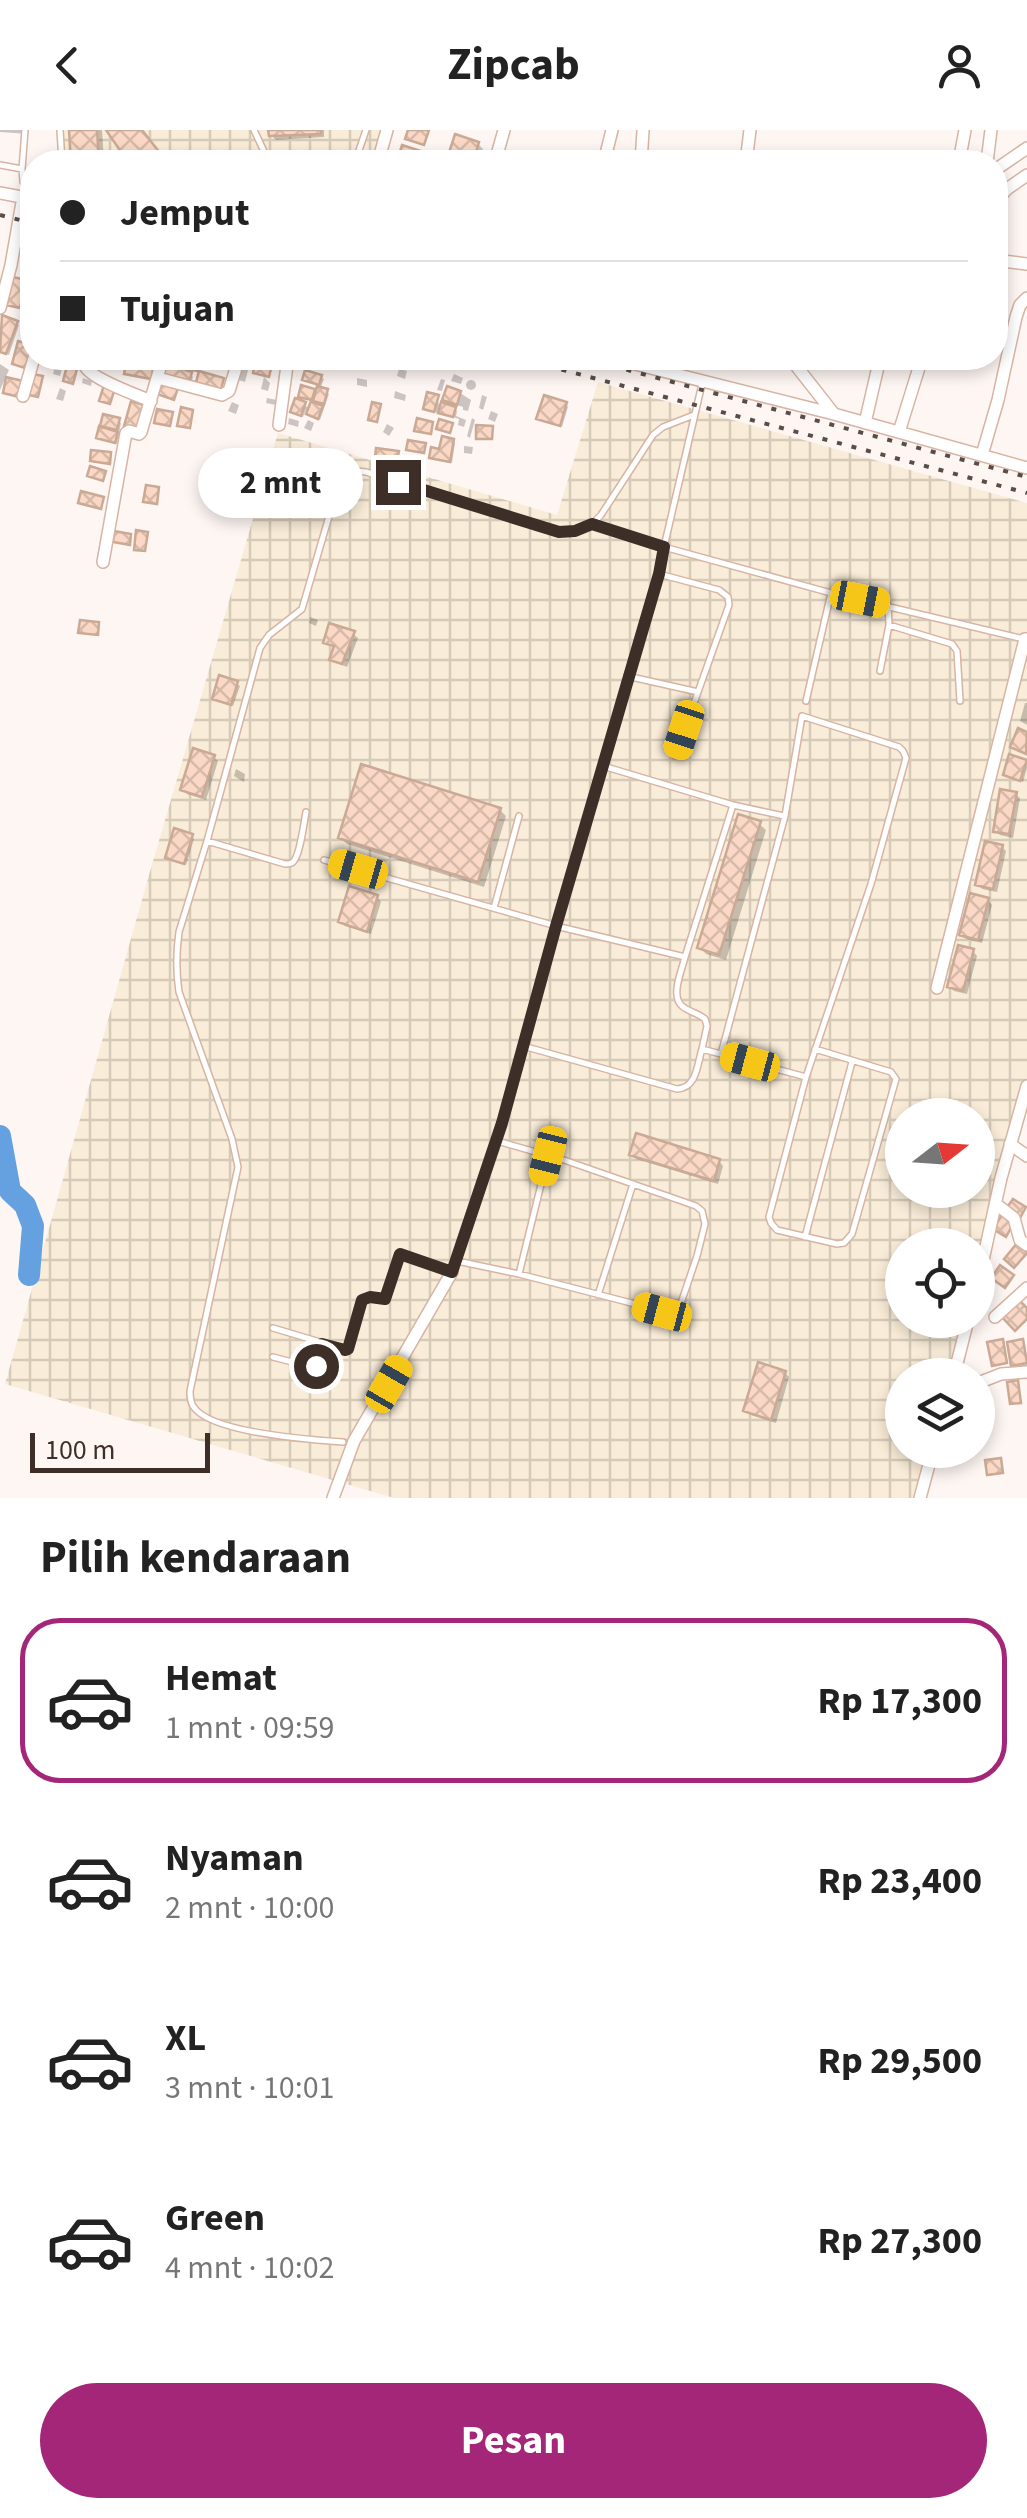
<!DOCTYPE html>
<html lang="id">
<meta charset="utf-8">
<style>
:root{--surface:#fff;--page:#f6f6f6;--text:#222;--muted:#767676;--line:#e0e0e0;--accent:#a42678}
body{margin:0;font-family:"Source Sans 3",sans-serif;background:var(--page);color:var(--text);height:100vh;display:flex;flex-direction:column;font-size:38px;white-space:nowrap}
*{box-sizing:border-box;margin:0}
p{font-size:32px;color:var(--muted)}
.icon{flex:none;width:55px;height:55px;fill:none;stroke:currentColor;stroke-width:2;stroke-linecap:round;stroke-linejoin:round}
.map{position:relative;height:1368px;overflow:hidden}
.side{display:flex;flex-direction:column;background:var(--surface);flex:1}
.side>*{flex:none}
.banner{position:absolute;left:20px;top:20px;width:988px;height:220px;border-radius:40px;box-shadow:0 5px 15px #0003;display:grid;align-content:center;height:220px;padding:0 40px;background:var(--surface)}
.needle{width:65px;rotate:73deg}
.fabs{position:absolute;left:885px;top:968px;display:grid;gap:20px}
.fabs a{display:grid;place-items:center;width:110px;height:110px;border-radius:50%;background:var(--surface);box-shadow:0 5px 15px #0003;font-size:50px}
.scale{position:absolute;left:30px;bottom:25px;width:180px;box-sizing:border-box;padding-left:10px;border:5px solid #3d2f28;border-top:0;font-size:28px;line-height:35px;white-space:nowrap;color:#3d2f28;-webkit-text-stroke:8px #fef6f3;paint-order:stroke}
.end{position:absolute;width:45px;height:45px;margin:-22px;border:12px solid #3d2f28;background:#fff;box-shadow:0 0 0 5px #fff}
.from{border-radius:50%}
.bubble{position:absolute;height:70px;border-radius:35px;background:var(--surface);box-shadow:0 5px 15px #0003;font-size:32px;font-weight:700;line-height:70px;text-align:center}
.car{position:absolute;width:30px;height:60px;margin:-30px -15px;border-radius:12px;box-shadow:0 0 8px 2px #0007;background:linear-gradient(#f5c518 24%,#345 0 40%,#f5c518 0 76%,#345 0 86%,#f5c518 0)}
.banner b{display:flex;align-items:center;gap:35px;height:95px;font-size:38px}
.banner b+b{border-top:2px solid var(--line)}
.banner i{width:25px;height:25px;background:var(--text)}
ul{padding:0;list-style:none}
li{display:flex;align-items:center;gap:30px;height:165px;margin:0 20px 15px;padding:0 20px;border:5px solid transparent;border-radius:40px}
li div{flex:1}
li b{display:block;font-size:38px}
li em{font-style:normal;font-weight:700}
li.on{border-color:var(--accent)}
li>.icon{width:90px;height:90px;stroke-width:1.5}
h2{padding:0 40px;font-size:45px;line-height:120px}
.cta{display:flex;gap:20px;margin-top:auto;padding:20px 40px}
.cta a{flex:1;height:115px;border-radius:60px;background:var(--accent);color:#fff;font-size:40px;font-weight:700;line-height:115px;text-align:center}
header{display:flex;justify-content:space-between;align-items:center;height:130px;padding:0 40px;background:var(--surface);font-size:45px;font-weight:700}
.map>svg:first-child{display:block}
.industrial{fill:url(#industrial-grid);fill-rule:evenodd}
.shadow{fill:#0003}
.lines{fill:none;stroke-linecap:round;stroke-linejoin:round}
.river{stroke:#65a1e1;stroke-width:22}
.building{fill:url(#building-cross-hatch);stroke:#caa995;stroke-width:2.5}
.lane-casing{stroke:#d7b4a3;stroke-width:8}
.street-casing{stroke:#d7b4a3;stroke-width:14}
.lane{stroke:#fff;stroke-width:5}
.street{stroke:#fff;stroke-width:11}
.rail{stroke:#5a4d47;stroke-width:4;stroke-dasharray:5 10;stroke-linecap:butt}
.route{stroke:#3d2f28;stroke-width:12}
</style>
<header><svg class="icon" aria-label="back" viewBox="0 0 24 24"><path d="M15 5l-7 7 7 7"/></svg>Zipcab<svg class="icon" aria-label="person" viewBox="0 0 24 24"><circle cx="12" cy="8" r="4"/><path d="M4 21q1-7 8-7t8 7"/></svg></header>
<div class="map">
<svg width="1027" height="1368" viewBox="0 0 1027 1368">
<defs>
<pattern id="industrial-grid" width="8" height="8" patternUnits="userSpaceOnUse" patternTransform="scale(2.5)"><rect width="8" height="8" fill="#f9ecd8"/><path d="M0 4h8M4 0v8" fill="none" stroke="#d6cbb9"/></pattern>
<pattern id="building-cross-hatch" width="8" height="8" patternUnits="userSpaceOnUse" patternTransform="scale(2.5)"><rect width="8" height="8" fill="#fad8c5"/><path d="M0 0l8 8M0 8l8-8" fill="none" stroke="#d7baa9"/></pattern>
</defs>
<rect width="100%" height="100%" fill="#fef6f3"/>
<path class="industrial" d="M58,0H381L371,32H59Z
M598,252L1027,373V963L978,1148V1115H902V1190H966L952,1245H902V1320H932L919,1368H394L5,1254L149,745L278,303L557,385ZM902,985H978V1060H902Z"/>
<path class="shadow" d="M0,0H29L28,4L0,2Z
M72,0H102L104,32H73Z
M271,0H324V7L276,10L271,5Z
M456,8L478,14L483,19L478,32H448Z
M25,153L27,155L22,179L12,176L9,174Z
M31,162L32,163V183L28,180Z
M4,189L19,195L9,225L0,222V200Z
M170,228H201L203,230L199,242L184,237L193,247L190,257L169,231Z
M210,228H236L233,238L212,232Z
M308,231L318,232V239L308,238Z
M56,232L63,235L60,246L53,244Z
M0,234L9,240L0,260Z
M241,238L248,240L245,252L238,250Z
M399,239L407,241L405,249L397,246Z
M454,244L463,248L461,254L451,251Z
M264,247L270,253L268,261L261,259Z
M321,247L324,249L321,257L329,264L320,290L311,286L306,280L303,287L295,284L293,281L304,274L310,280L313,271L301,266L303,258L318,262L320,255L307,251Z
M83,248L92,251L91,256L82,253Z
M357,248L367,250V257L357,255Z
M441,249L445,250L442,261L437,260Z
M466 255a5 5 0 1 1 10 0a5 5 0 1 1-10 0Z
M60,258L66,261L63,271L56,269Z
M395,261L406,265L405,271L394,268Z
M460,263L471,270L468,281L463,280V277L447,272Z
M482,265L487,267L483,280L479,278Z
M267,268L277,270L276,275L266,273Z
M437,268L439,275L455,279L457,281L456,286L466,290L464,297L458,295L459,289L443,284L438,279L437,283L426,278Z
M232,272L239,275L236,284L228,281Z
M566,274L568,277L562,297L542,290Z
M491,281L498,284L495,292L488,289Z
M104,287L121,293L117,314L99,308Z
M289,288L299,291L298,297L288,294Z
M472,288L475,290L470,308L467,306Z
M308,290L314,293L311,301L304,298Z
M387,294L394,298L389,306L383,302Z
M453,311L455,313L452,333L431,327Z
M464,316L473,317L472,324L464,323Z
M310,487L318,490L316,496L309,493Z
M353,504L358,508L347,537L337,533L332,529Z
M237,554L240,556L233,576L218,571Z
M1025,573H1027V595L1020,591Z
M213,627L218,631L206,670L187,664L183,659Z
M1026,632L1027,638L1023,652L1006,645Z
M236,639L245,644L244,652L234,646Z
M1015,664L1020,668L1013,708L1000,705L996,701Z
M500,680L506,686L484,757L347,714L341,708Z
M759,694L766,700L726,830L706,824L700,817Z
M192,706L194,709L186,735L171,730L168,728Z
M1002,717L1006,721L997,762L982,759L978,754Z
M377,767L381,772L371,804L345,796L341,792Z
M988,770L992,775L982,813L966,809L962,804Z
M973,821L977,826L967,864L954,861L950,856Z
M632,1024L719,1031L723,1036L718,1054L636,1029Z
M1023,1212L1025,1215L1027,1236L1016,1238L1014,1235Z
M785,1243L789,1247L776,1293L751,1285L746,1281Z"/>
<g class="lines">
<path class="river" d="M0,1006L10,1061L25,1075L33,1096L29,1145"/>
</g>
<path class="building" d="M69,0H97L99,32H71Z
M106,0H142L167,32H128Z
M268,0H321V4L269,6Z
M408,0H429L424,15L405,9Z
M455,4L479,12L473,32H446Z
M402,15L424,22L421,32L397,31Z
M13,147L26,150L20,178L6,175Z
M2,185L18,191L6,224L0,222Z
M18,211L32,215L28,239L12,234Z
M168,228H201L197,241L167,232Z
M256,228L273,230L269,247L253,243Z
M127,229L154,235L151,249L124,244Z
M68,232L78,235L73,254L63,251Z
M166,234L192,242L188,256L162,248Z
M305,240L322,245L319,255L302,250Z
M199,241L224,248L220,263L195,256Z
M33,244L43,246L38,267L29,265Z
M6,247L23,251L19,267L3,263Z
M162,252L178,258L174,270L157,264Z
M104,255L115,258L110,274L99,271Z
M301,255L315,259L312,270L298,267Z
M317,256L328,259L324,274L313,271Z
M447,256L461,261L457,275L442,270Z
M427,262L439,265L434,282L423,279Z
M544,265L567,272L560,296L536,289Z
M295,268L306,272L301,286L290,282Z
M131,271L147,276L140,301L124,296Z
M311,271L323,276L318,289L306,284Z
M372,272L381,274L377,292L368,290Z
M441,272L456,277L453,287L438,283Z
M181,277L193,280L190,298L177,296Z
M157,279L173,282L170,296L154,293Z
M103,284L120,288L117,300L100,296Z
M417,288L433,292L431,304L414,301Z
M439,289L453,293L450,303L436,299Z
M476,295L493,296L492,309H476Z
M99,296L118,302L115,313L96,308Z
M442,306L454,309L450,332L429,328L431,317L439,319Z
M408,310L426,313L424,323L406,320Z
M376,318L399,321L397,331L375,327Z
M91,320L111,322L110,334L90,331Z
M90,336L106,341L103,351L87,346Z
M146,355L159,357L157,374L143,372Z
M81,361L104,367L101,379L78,373Z
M136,400L148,402L145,421L134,420Z
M114,401L131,404L130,415L113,412Z
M80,490L99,492L98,505L78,503Z
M329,493L355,501L342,534L329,530L334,516L323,513Z
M219,545L238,551L231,575L212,569Z
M1018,598L1027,602L1026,624L1010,617Z
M193,618L215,625L202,667L180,660Z
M1009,624L1027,630L1020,651L1003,645Z
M361,634L501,678L478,752L338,708Z
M1000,659L1017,662L1009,704L993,702Z
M738,684L761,691L719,825L697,818Z
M174,698L193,704L184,734L165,728Z
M985,711L1003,715L993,759L975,755Z
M349,756L378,765L367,802L338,792Z
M970,763L989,768L978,810L959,805Z
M958,815L974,819L963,861L947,857Z
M636,1003L720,1029L714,1051L629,1025Z
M1013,1069L1026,1077L1020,1088L1006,1079Z
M1002,1085L1014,1092L1006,1107L993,1099Z
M1018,1112L1027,1123L1014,1138L1004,1129Z
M1000,1135L1014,1145L1005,1158L991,1148Z
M1020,1171L1027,1178V1189L1015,1201L1002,1187Z
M1003,1209L1007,1233L992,1236L987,1212Z
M1023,1209L1027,1233L1011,1236L1007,1212Z
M758,1232L786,1241L771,1290L743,1281Z
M1018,1250L1021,1273L1010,1274L1007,1252Z
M1001,1328L1003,1343L987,1345L985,1330Z"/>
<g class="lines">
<g class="lane-casing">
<path id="lane" d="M60,0L62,32
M254,0L269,32
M355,32L366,0
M0,35L22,39L23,52L32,59
M22,39L25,0
M702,254L664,417L831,463L1024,509
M659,444L719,460L728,467L729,475L698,562
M889,495L952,514L957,521L960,571
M880,541L889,495L888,475
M627,546L698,562L675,626
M806,571L831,463
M733,675L784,686
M207,711L285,734C288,734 291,734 293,732C300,726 304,692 306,682
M324,730L556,796L685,827L733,675L603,636
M494,778L519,686
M685,827C682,840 670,866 682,876C689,882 698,883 705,889L707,896L702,919
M523,916L677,959C697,958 697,935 702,919L806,947
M721,924L785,686L802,586L899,617L903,621L906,628L871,754L806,947L769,1087L771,1093L777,1100L837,1114L844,1113L852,1104L896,949L891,942L815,919
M805,1107L852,932
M457,1131L519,1144L670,1183L680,1176L697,1126L705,1094L702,1081L696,1076L564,1030L497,1011
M519,1144L548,1026
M598,1165L633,1054
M273,1198L347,1220L362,1170L370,1167L385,1169L397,1126L404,1124L452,1142L457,1131L502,993L556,796L659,444L664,417L594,395
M273,1227L315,1238L318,1234L322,1214
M343,1312C313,1310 209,1303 193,1276C190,1271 190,1267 190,1261L238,1037L232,1009L179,862C176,842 176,823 179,802L207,711L260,518L269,505L302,479L341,345L347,340L366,342L559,402C577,401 589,399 601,385L653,305L663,297L694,285"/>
</g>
<g class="street-casing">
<path id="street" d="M746,29L797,32
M378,32L387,0
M495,32L504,0
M604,32L612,0
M641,32L643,1
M746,32L750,0
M959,32L965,0
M987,32L991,0
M995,40L1027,18
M0,63L32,69
M995,72L1007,59L1027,45
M995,130L1027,134
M0,178L11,135L23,67
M85,228C85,230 84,233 85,236C91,249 137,265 151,271
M611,228L834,284L1027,338
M790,228L834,284
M158,248L222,265L229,261L239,228
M23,266L34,228
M865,293L880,228
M279,295L288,228
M899,302L922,228
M982,325L998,270L1016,187L1020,175L1027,168
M103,432L126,303L129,301L139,304L141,302L163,228
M937,858L1025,509H1027
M1010,1014L1027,1026
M996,1074L1014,1088L1020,1110L1027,1115
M978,1153L1001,1048L1027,956
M995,1187L1027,1158
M954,1245L968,1190
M978,1253L1001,1244L1027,1242
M333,1368L354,1311L452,1142
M920,1368L933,1320"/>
</g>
<use href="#lane" class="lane"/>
<use href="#street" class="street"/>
<path class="rail" d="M0,85L32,93
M518,228L1027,363
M583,228L1027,347"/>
</g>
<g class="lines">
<path class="route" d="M316,1236L322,1214L345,1220L348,1219L362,1170L370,1167L385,1169L400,1124L452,1142L502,993L556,796L659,444L664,417L592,394L575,401L559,402L398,352"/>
</g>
</svg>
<div class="fabs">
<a><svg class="needle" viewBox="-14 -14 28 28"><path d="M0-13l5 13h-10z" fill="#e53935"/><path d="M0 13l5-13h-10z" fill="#767676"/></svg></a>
<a><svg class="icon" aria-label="locate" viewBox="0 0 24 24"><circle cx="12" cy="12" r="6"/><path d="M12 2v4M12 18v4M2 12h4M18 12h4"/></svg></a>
<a><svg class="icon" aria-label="layers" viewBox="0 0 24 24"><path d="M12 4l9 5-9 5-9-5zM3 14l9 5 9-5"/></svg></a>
</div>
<div class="scale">100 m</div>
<i class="end from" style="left:316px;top:1236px"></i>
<i class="end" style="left:398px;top:352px"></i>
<div class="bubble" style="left:198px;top:318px;width:165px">2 mnt</div>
<i class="car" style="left:860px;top:469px;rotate:101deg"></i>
<i class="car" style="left:684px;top:600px;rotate:198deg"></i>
<i class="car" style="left:358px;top:739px;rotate:286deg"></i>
<i class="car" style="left:750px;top:932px;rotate:285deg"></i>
<i class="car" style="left:548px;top:1026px;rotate:194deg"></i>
<i class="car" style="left:662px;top:1182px;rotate:285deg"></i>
<i class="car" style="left:389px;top:1254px;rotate:30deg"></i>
<div class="banner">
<b><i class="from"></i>Jemput</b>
<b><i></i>Tujuan</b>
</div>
</div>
<section class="side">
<h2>Pilih kendaraan</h2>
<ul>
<li class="on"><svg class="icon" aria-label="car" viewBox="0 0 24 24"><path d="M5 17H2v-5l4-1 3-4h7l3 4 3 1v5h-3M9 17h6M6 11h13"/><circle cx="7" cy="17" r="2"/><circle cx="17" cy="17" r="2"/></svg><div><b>Hemat</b><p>1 mnt · 09:59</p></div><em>Rp 17,300</em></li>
<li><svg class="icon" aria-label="car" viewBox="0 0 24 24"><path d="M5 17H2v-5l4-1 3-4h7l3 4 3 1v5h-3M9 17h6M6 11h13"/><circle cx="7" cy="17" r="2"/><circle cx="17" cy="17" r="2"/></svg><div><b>Nyaman</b><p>2 mnt · 10:00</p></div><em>Rp 23,400</em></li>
<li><svg class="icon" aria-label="car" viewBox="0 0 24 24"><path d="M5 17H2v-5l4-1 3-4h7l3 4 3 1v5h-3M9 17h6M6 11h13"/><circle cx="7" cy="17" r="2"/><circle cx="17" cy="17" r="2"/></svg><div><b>XL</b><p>3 mnt · 10:01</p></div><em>Rp 29,500</em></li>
<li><svg class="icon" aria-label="car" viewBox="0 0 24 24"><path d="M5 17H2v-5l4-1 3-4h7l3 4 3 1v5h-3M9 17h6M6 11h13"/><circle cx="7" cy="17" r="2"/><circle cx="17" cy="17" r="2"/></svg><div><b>Green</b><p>4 mnt · 10:02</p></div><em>Rp 27,300</em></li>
</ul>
<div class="cta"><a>Pesan</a></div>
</section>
